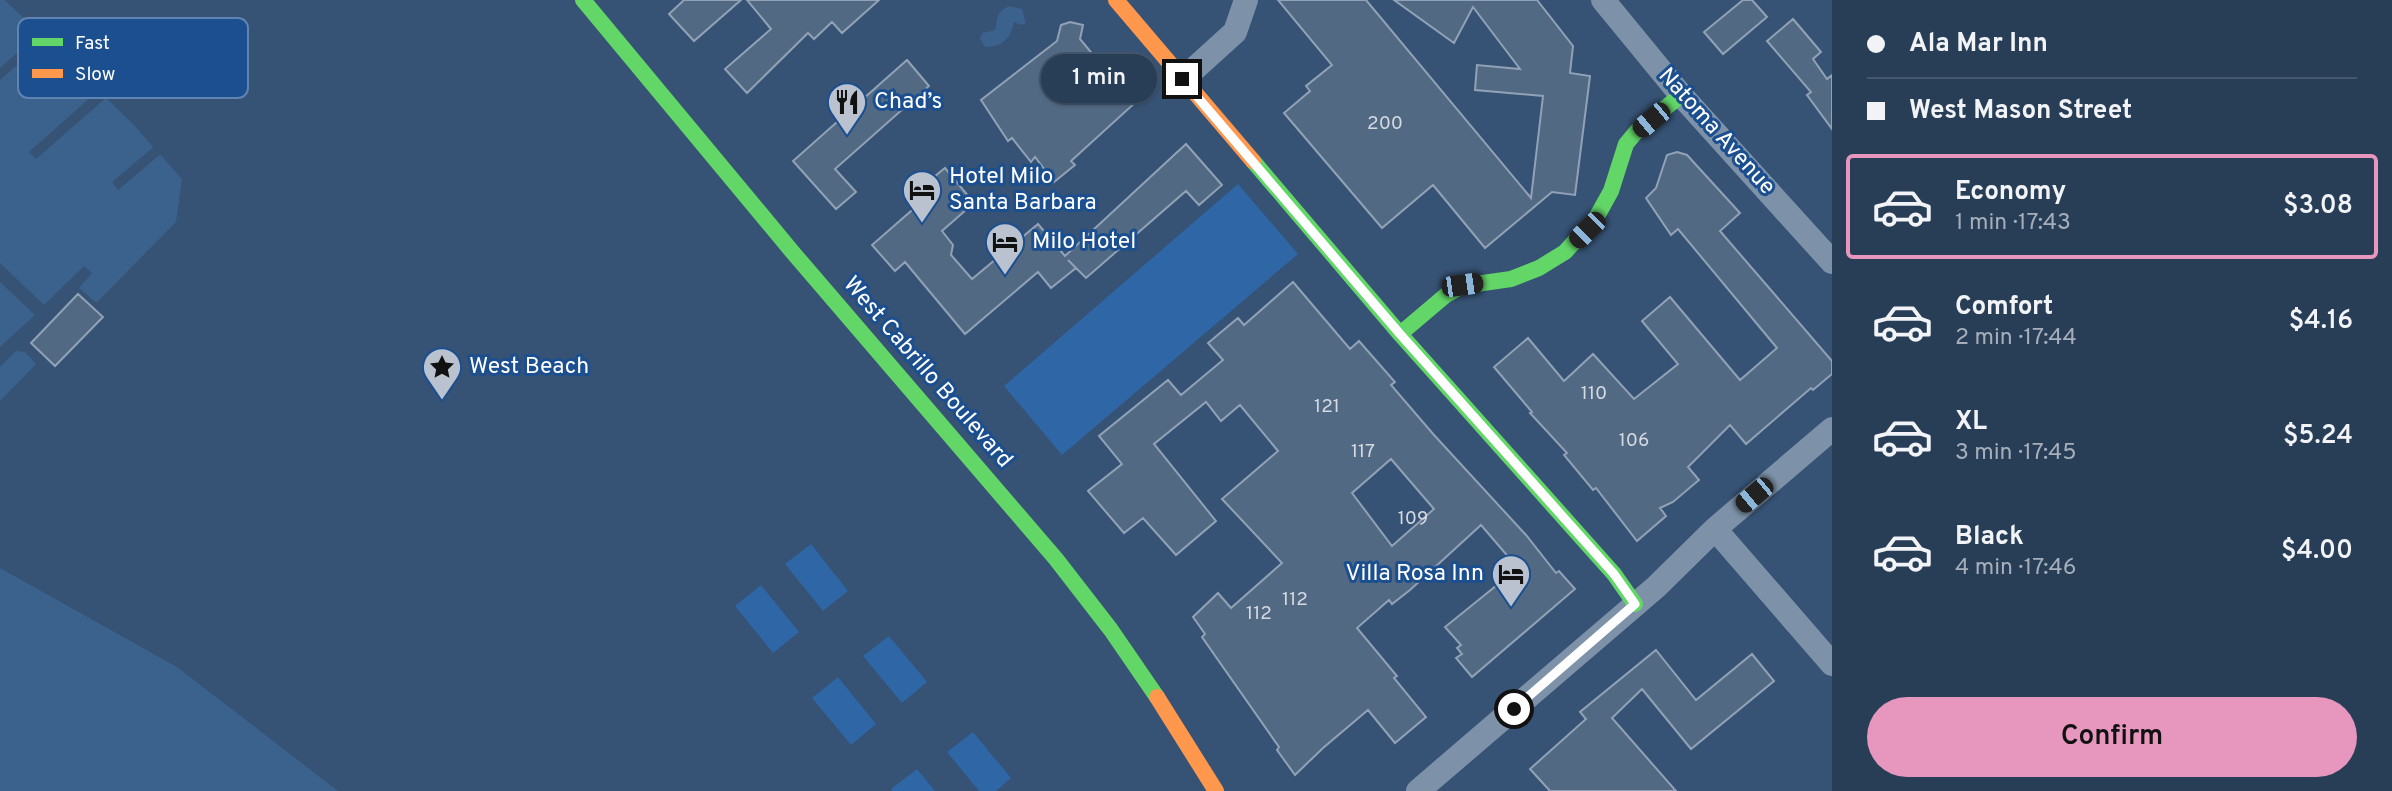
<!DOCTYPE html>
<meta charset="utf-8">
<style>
:root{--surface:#283e57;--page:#344961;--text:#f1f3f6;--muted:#a5aeba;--line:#44576d;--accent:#e797bd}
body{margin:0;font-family:Overpass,sans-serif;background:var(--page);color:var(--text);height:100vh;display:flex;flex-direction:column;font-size:26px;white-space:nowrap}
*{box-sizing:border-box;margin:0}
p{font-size:23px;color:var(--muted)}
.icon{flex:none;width:38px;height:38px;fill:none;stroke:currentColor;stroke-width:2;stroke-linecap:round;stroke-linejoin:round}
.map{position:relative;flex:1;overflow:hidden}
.panel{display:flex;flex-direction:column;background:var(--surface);width:560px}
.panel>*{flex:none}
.hud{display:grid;align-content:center;height:154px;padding:0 35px;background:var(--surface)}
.end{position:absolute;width:32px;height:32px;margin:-16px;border:9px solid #fff;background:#111;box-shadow:0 0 0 4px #111}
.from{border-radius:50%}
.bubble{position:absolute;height:49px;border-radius:24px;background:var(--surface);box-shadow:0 2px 5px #0004,0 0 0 2px var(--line);font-size:23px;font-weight:600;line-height:49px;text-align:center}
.car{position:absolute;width:21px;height:42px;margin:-21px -10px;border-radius:9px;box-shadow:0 0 5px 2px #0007;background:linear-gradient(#222 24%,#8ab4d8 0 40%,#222 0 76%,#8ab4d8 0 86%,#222 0)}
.hud b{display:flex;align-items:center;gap:24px;height:66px;font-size:26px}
.hud b+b{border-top:2px solid var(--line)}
.hud i{width:18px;height:18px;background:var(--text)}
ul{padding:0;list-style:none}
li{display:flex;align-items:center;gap:21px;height:105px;margin:0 14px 10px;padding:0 21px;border:4px solid transparent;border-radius:7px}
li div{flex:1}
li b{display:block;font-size:26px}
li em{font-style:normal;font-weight:600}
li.current{border-color:var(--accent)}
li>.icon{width:63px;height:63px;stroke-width:1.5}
.primary-button{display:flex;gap:14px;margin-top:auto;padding:14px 35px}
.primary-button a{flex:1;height:80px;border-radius:42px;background:var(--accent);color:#111;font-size:28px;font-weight:600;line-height:80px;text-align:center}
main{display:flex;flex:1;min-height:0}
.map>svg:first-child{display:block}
.green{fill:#2f66a5}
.water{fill:#3b618d}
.pier{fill:#365274}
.building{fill:#526984;stroke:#92a2b6;stroke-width:2;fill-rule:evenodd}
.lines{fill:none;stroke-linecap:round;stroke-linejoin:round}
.street{stroke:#7d92a8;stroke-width:24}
.fast{stroke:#63d668;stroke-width:16}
.slow{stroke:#ff974d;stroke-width:16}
.route{stroke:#fff;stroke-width:9}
.labels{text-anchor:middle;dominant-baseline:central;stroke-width:6;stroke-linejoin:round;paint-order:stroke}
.number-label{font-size:19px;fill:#d4dae0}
.poi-label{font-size:23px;fill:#fff;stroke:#1b4f8f;text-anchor:start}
.street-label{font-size:23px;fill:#fff;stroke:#1b4f8f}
.key{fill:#1b4f8f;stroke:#5f84b1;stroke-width:2}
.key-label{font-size:19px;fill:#fff}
</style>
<main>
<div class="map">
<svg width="1832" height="791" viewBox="0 0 1832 791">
<rect width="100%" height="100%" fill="#365274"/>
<path class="green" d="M1238,184L1298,254L1062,455L1004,386Z
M811,544L848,591L823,611L785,564Z
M761,585L799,632L773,653L735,606Z
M889,636L927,682L902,703L863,656Z
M838,677L876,724L851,745L812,698Z
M973,732L1011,778L996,791H979L947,752Z
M917,769L935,791H893L891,789Z"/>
<path class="water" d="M0,0H5L134,125L182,179L176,222L0,401Z
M1009,6L1022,9L1026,23L1021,25L1014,22C1011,38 1003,47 985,47L980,39L982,33L992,31L996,28C997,16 998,11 1009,6Z
M0,568L177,667L338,791H0Z"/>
<path class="pier" d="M42,31L49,37L0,80V68Z
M101,88L108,96L36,159L29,152Z
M156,145L163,152L118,190L112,182Z
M0,263L44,305L84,266L92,273L79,288L99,305L38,366L25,352L16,351L0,367V347L35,315L0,282Z"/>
<path class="building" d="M684,0H741L694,41L669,14Z
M747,0H879L842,33L832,22L814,39L808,33L747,93L725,69L771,29Z
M1278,0H1366L1531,198L1543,96L1475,90L1477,65L1520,69L1473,7L1454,43L1394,0H1537L1573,46L1570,73L1590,76L1575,195L1552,192L1485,248L1433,185L1382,228L1284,113L1310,91L1306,86L1332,65Z
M1743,0H1752L1767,17L1723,54L1704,32Z
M1793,19L1821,52L1813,59L1827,79L1832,75V129L1807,95L1811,92L1767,41Z
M1070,22L1083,25L1080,39L1109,74L1122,62L1148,91L1071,161L1075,165L1054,182L1035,157L1031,162L1012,138L1008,141L981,100L1057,41L1061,25Z
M907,60L929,86L835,169L856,192L836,209L793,161Z
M1186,144L1222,185L1199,205L1186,191L1086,278L1068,260L1076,268L1051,288L1038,272L965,334L905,262L895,271L872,245L919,204L912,195L945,168L974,203L942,231L953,245L951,255L972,279L1038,224L1065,256Z
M1677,152L1687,155L1740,213L1720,231L1832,361V374L1813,390L1811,388L1746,444L1730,425L1688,467L1699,480L1673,502L1660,508L1666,516L1637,541L1596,488L1593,490L1564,455L1567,453L1530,413L1532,412L1494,367L1528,338L1564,381L1593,354L1634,399L1678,364L1642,321L1670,297L1740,380L1777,348L1678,229L1671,235L1646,198L1656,188L1667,155Z
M1293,282L1350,349L1359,341L1395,382L1391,385L1434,435L1526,535L1556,573L1559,571L1575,589L1472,677L1456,658L1462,654L1457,648L1461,645L1445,627L1518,568L1481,525L1410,590L1392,604L1389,600L1357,628L1397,676L1394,678L1426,717L1395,743L1368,710L1323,748L1295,775L1277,750L1279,747L1202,637L1205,634L1193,617L1218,593L1231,608L1282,563L1222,499L1278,451L1240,405L1221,421L1206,402L1154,444L1216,521L1176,555L1143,518L1124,533L1088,491L1122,464L1099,436L1168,380L1181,395L1223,360L1208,343L1238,318L1244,325ZM1391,459L1434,509L1392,546L1352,493Z
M78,294L103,317L55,366L31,343Z
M1656,650L1696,700L1752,654L1774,681L1691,749L1642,689L1612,718L1676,791H1550L1530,769L1586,719L1580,712Z"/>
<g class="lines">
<path class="street" d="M1603,0L1681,95L1832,262
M1182,80L1235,32L1246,0
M1715,529L1832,664
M1418,791L1656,587L1715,529L1832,429"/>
<path class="fast" d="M583,0L795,255L1056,559L1111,630L1157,697
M1253,161L1400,334L1614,574L1635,604
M1400,334L1446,295L1462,286L1511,279L1539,268L1565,252L1596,218L1611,191L1626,144L1636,132L1681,95"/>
<path class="slow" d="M1116,0L1253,161
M1157,697L1216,791"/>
</g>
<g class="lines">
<path class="route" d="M1182,79L1400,334L1614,574L1635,604L1514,709"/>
</g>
<defs>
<g id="restaurant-pin" transform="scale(2.0125)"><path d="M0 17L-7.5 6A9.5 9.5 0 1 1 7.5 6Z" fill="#b9c2ce" stroke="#1b4f8f"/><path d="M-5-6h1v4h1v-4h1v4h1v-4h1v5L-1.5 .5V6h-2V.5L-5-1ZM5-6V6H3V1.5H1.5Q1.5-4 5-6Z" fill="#111"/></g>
<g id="hotel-pin" transform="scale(2.0125)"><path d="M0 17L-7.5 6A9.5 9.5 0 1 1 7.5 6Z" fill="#b9c2ce" stroke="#1b4f8f"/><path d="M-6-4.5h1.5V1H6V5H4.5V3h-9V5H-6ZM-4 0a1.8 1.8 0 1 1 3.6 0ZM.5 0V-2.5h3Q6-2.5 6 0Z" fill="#111"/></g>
<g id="sight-pin" transform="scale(2.0125)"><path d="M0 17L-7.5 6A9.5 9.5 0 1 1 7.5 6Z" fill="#b9c2ce" stroke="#1b4f8f"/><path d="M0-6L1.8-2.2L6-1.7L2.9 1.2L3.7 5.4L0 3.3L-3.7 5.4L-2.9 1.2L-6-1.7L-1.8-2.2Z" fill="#111"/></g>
</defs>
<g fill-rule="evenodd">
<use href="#restaurant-pin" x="847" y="102"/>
<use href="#hotel-pin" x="922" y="190"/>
<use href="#hotel-pin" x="1005" y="242"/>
<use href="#sight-pin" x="442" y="367"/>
<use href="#hotel-pin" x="1511" y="574"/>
</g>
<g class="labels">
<g class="number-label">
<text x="1385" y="124">200</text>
<text x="1594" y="394">110</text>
<text x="1327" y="407">121</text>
<text x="1634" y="441">106</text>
<text x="1363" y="452">117</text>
<text x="1413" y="519">109</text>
<text x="1295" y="600">112</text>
<text x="1259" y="614">112</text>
</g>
<g class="poi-label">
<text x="874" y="102">Chad’s</text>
<text x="949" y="177">Hotel Milo<tspan x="949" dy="26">Santa Barbara</tspan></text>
<text x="1032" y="242">Milo Hotel</text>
<text x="469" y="367">West Beach</text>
<text x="1484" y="574" text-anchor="end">Villa Rosa Inn</text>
</g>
<g class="street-label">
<text transform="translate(1716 132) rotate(48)">Natoma Avenue</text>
<text transform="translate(927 373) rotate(49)">West Cabrillo Boulevard</text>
</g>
</g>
<rect x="18" y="18" width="230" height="80" rx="10" class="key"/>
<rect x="32" y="38" width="31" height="8" fill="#63d668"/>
<rect x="32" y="69" width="31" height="9" fill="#ff974d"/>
<g class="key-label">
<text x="75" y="49">Fast</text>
<text x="75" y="80">Slow</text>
</g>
</svg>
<i class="end from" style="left:1514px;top:709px"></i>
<i class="end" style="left:1182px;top:79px"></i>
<div class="bubble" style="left:1041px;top:54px;width:116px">1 min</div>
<i class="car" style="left:1651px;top:120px;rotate:230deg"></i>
<i class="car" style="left:1587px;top:230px;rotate:225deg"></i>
<i class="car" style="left:1462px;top:285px;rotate:82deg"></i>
<i class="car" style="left:1754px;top:495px;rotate:230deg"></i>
</div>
<section class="panel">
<div class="hud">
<b><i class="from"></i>Ala Mar Inn</b>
<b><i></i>West Mason Street</b>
</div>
<ul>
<li class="current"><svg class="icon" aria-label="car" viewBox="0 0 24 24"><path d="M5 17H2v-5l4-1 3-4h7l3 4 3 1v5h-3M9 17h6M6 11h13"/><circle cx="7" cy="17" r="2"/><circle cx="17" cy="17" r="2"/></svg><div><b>Economy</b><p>1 min · 17:43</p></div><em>$3.08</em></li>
<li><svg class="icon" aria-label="car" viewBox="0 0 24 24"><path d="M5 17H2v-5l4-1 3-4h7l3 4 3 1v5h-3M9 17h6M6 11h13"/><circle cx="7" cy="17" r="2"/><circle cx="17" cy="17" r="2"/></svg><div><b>Comfort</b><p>2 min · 17:44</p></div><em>$4.16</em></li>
<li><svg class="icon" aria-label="car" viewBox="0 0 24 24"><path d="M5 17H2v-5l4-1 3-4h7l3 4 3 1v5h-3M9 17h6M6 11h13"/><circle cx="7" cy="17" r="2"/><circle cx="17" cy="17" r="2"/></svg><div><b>XL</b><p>3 min · 17:45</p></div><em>$5.24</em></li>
<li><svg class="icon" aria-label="car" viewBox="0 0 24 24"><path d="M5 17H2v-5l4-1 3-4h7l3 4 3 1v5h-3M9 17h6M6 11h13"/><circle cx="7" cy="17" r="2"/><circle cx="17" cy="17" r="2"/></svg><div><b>Black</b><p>4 min · 17:46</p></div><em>$4.00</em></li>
</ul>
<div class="primary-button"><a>Confirm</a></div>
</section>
</main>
